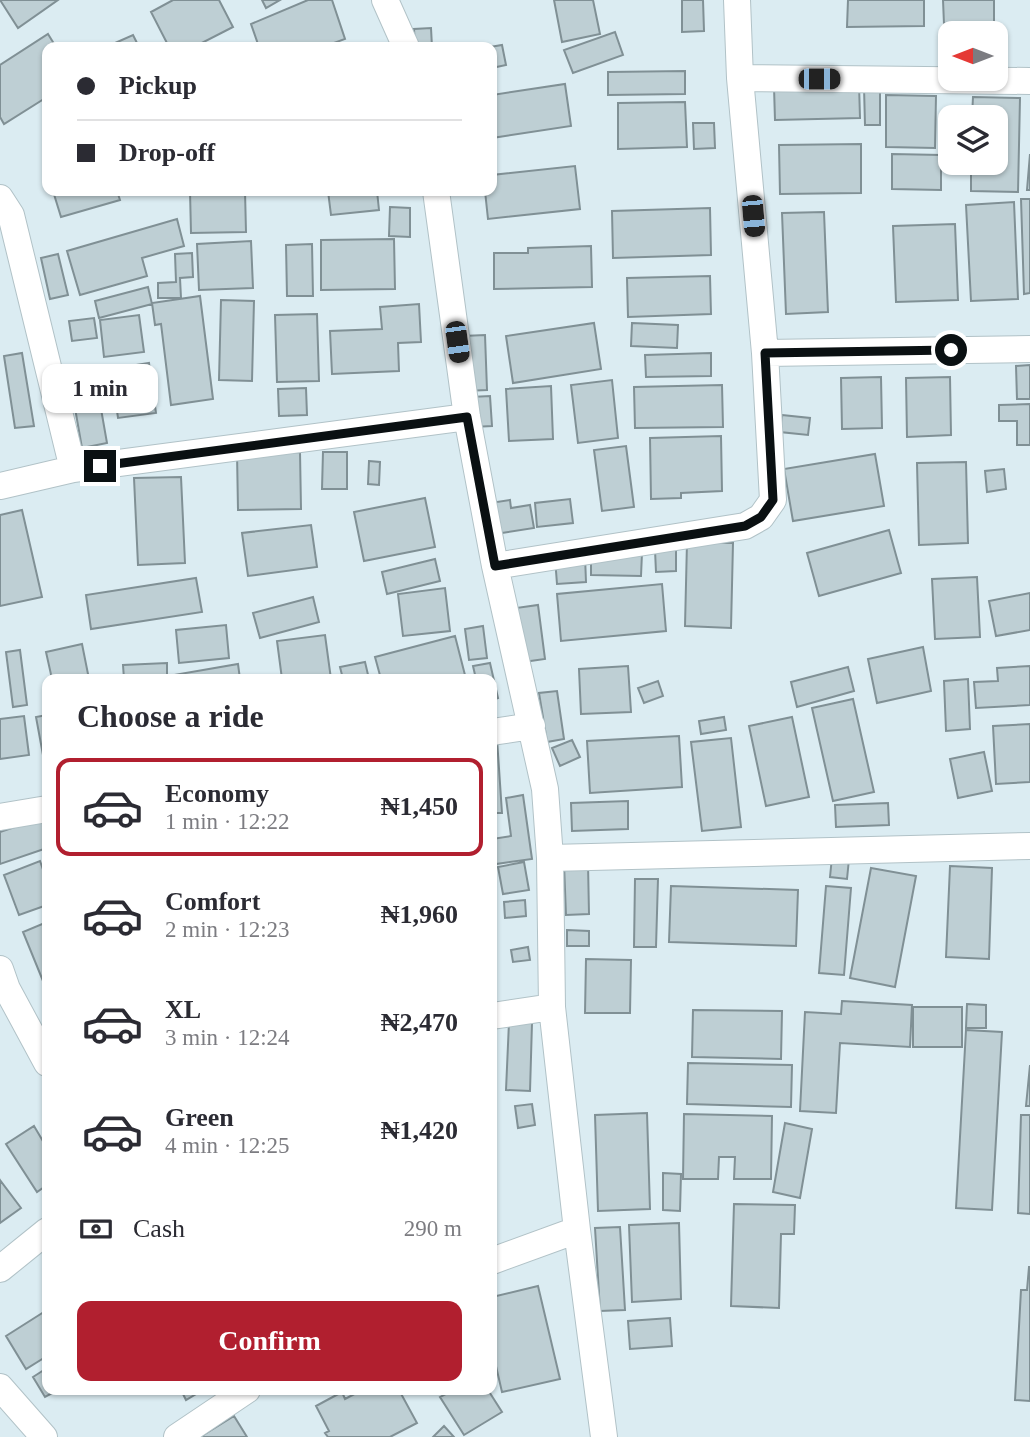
<!DOCTYPE html>
<meta charset="utf-8">
<style>
:root{--surface:#fff;--page:#f2f2f3;--text:#2b2b33;--muted:#7c7c81;--line:#e1e1e2;--accent:#b11f2f}
body{margin:0;font-family:"Times New Roman",serif;background:var(--page);color:var(--text);height:100vh;display:flex;flex-direction:column;font-size:26px;white-space:nowrap}
*{box-sizing:border-box;margin:0}
p{font-size:23px;color:var(--muted)}
.icon{flex:none;width:38px;height:38px;fill:none;stroke:currentColor;stroke-width:2;stroke-linecap:round;stroke-linejoin:round}
.map{position:relative;flex:1;overflow:hidden}
.sheet{position:absolute;left:42px;top:674px;width:455px;height:721px;display:flex;flex-direction:column;background:var(--surface);border-radius:14px;box-shadow:0 2px 5px #0004}
.sheet>*{flex:none}
.hud{position:absolute;left:42px;top:42px;width:455px;height:154px;border-radius:14px;box-shadow:0 2px 5px #0004;display:grid;align-content:center;height:154px;padding:0 35px;background:var(--surface)}
.needle{width:46px;rotate:270deg}
.fabs{position:absolute;left:938px;top:21px;display:grid;gap:14px}
.fabs a{display:grid;place-items:center;width:70px;height:70px;border-radius:14px;background:var(--surface);box-shadow:0 2px 5px #0004;font-size:35px}
.end{position:absolute;width:32px;height:32px;margin:-16px;border:9px solid #0a1012;background:#fff;box-shadow:0 0 0 4px #fff}
.from{border-radius:50%}
.bubble{position:absolute;height:49px;border-radius:14px;background:var(--surface);box-shadow:0 2px 5px #0004;font-size:23px;font-weight:800;line-height:49px;text-align:center}
.car{position:absolute;width:21px;height:42px;margin:-21px -10px;border-radius:9px;box-shadow:0 0 5px 2px #0007;background:linear-gradient(#222 24%,#8ab4d8 0 40%,#222 0 76%,#8ab4d8 0 86%,#222 0)}
.hud b{display:flex;align-items:center;gap:24px;height:66px;font-size:26px}
.hud b+b{border-top:2px solid var(--line)}
.hud i{width:18px;height:18px;background:var(--text)}
ul{padding:0;list-style:none}
li{display:flex;align-items:center;gap:21px;height:98px;margin:0 14px 10px;padding:0 21px;border:4px solid transparent;border-radius:14px}
li div{flex:1}
li b{display:block;font-size:26px}
li em{font-style:normal;font-weight:800}
li.selected{border-color:var(--accent)}
li>.icon{width:63px;height:63px;stroke-width:1.5}
h2{padding:0 35px;font-size:32px;line-height:84px}
.pay{display:flex;align-items:center;gap:18px;height:77px;padding:0 35px;font-size:26px}
.pay p{margin-inline-start:auto}
.primary-button{display:flex;gap:14px;margin-top:auto;padding:14px 35px}
.primary-button a{flex:1;height:80px;border-radius:14px;background:var(--accent);color:#fff;font-size:28px;font-weight:800;line-height:80px;text-align:center}
.map>svg:first-child{display:block}
.building{fill:#becfd4;stroke:#809095;stroke-width:2}
.lines{fill:none;stroke-linecap:round;stroke-linejoin:round}
.street-casing{stroke:#b1c2c7;stroke-width:28}
.street{stroke:#fff;stroke-width:26}
.route{stroke:#0a1012;stroke-width:9}
</style>
<div class="map">
<svg width="1030" height="1437" viewBox="0 0 1030 1437">
<rect width="100%" height="100%" fill="#dbecf2"/>
<path class="building" d="M0,0H58L18,28Z
M173,0H219L233,27L194,47H169L151,12Z
M262,0H280L266,8Z
M308,0H332L345,39L323,47H259L251,24Z
M554,0H593L600,34L562,42Z
M682,0H703L704,31L682,32Z
M848,0H924V26L847,27Z
M943,0H994V23L944,24Z
M431,28L432,47H415L414,29Z
M615,32L623,55L573,73L564,50Z
M48,34L56,47H47V97L4,124L0,117V65Z
M133,35L139,47H106Z
M502,45L506,65L492,68V47H490Z
M685,71V94L608,95V72Z
M565,84L571,126L492,138V95Z
M859,84L860,118L775,120L774,87Z
M864,87H880V125H865Z
M886,95L936,96L935,148L886,147Z
M973,97L1020,98L1018,192L971,191V163H996V117H972Z
M685,102L687,147L618,149V103Z
M693,123H714L715,148L694,149Z
M861,144V193L780,194L779,145Z
M892,154L941,155V190L892,189Z
M1030,154V190H1027Z
M575,166L580,209L488,219L485,191H492V175Z
M53,191H117L120,200L61,217Z
M190,191H245L246,232L191,233Z
M328,191H377L379,210L331,215Z
M1021,199H1030V293L1024,294Z
M1014,202L1018,299L971,301L966,205Z
M390,207L410,208V237L389,236Z
M710,208L711,255L613,258L612,211Z
M824,212L828,312L786,314L782,213Z
M177,219L184,246L142,258L147,276L80,295L67,251Z
M955,224L958,300L896,302L893,226Z
M394,239L395,289L321,290V240Z
M251,241L253,288L199,290L197,244Z
M312,244L313,296H287L286,245Z
M591,246L592,287L494,289V253H528V248Z
M192,253L193,277L180,278L181,298H158V283L176,282L175,254Z
M58,254L68,295L50,299L41,258Z
M710,276L711,314L628,317L627,278Z
M148,287L152,304L99,318L95,301Z
M200,296L213,399L171,405L161,324L155,325L152,303Z
M221,300L254,301L252,381L219,380Z
M419,304L421,342L398,343L399,371L332,374L330,331L382,329L380,307Z
M317,314L319,381L277,382L275,315Z
M139,315L144,352L104,357L100,320Z
M94,318L97,338L72,341L69,321Z
M594,323L601,369L513,383L506,336Z
M632,323L678,325L677,348L631,346Z
M485,335L487,390L465,391L463,336Z
M22,353L34,426L15,428L4,356Z
M711,353V376L646,377L645,355Z
M149,363L156,413L118,418L111,369Z
M1030,365V399H1017L1016,366Z
M94,369L107,443L82,448L69,374Z
M881,377L882,428L842,429L841,378Z
M950,377L951,435L907,437L906,378Z
M612,380L618,438L578,443L571,385Z
M722,385L723,427L635,428L634,387Z
M551,386L553,439L509,441L506,389Z
M306,388L307,415L279,416L278,389Z
M490,396L492,426L473,427L471,397Z
M1030,404V445H1017V421H999V405Z
M782,415L810,418L808,435L780,432Z
M721,436L722,491L681,493V498L651,499L650,438Z
M626,446L634,507L602,511L594,450Z
M300,452L301,509L238,510L237,453Z
M323,452H347V489H322Z
M875,454L884,506L793,521L784,469Z
M369,461L380,462L379,485L368,484Z
M966,462L968,543L919,545L917,463Z
M1004,469L1006,489L987,492L985,471Z
M181,477L185,563L138,565L134,478Z
M425,498L435,547L364,561L354,512Z
M570,499L573,523L537,527L535,503Z
M510,500L511,508L530,505L534,528L495,534L490,503Z
M22,510L42,597L0,606V515Z
M311,525L317,567L248,576L242,533Z
M889,530L901,573L819,596L807,553Z
M687,542L733,543L731,628L685,626Z
M676,549V571L656,572L655,550Z
M591,551L642,553L641,576L591,575Z
M585,556L586,582L557,584L555,558Z
M435,559L440,581L387,594L382,572Z
M977,577L980,637L935,639L932,579Z
M196,578L202,612L91,629L86,595Z
M662,584L666,631L561,641L557,594Z
M445,588L450,631L403,636L398,594Z
M1030,593V630L996,636L989,601Z
M313,597L319,622L260,638L253,613Z
M538,605L545,659L523,662L516,608Z
M226,625L229,658L179,663L176,630Z
M483,626L487,658L469,660L465,629Z
M325,635L331,679H282L277,641Z
M455,636L466,679H381L375,657Z
M82,644L89,679H52L46,652Z
M923,647L931,691L877,703L868,659Z
M20,650L27,705L13,707L6,652Z
M365,662L369,679H343L340,667Z
M167,663V679H124L123,665Z
M490,663L498,698L492,700V679H476L473,666Z
M238,664L240,679H175L174,675Z
M628,666L631,712L581,714L579,669Z
M1030,666V705L976,708L974,682L998,681L997,668Z
M848,667L854,691L797,707L791,682Z
M968,679L970,729L946,731L944,681Z
M658,681L663,696L644,703L638,688Z
M557,691L564,739L547,742L539,693Z
M853,699L874,792L833,801L812,708Z
M47,715V755H43L36,717Z
M24,716L29,755L0,759V719Z
M724,717L726,730L701,734L699,721Z
M792,717L809,797L766,806L749,726Z
M1030,724V782L996,784L993,726Z
M679,736L682,787L590,793L587,741Z
M731,738L741,827L702,831L691,742Z
M497,739L502,813H492V740Z
M572,740L580,757L560,766L552,748Z
M984,752L992,791L958,798L950,759Z
M523,795L532,859L496,864L492,839L511,836L506,798Z
M628,801V829L572,831L571,803Z
M888,803L889,825L836,827L835,805Z
M47,816V848L0,864V832Z
M832,857L849,859L847,879L830,877Z
M40,861L47,881V905L19,915L4,875Z
M524,862L529,890L503,894L498,867Z
M588,863L589,914L566,915L564,864Z
M950,866L992,868L989,959L946,957Z
M871,868L916,876L895,987L850,978Z
M635,879H658L656,947H634Z
M671,886L798,890L796,946L669,942Z
M826,886L851,888L844,975L819,973Z
M525,900L526,916L505,918L504,902Z
M47,922V980L43,981L23,932Z
M567,930L589,931V946H567Z
M528,947L530,960L513,962L511,950Z
M586,959L631,960L630,1013H585Z
M842,1001L912,1005L910,1047L840,1043L836,1113L800,1111L805,1012L841,1014Z
M967,1004L986,1005V1028H966Z
M913,1007H962V1047H913Z
M693,1010L782,1011L781,1059L692,1057Z
M509,1022L532,1023L530,1091L506,1090Z
M966,1030L1002,1032L992,1210L956,1208Z
M688,1063L792,1065L791,1107L687,1104Z
M1030,1065V1106H1026Z
M532,1104L535,1125L518,1128L515,1106Z
M647,1113L650,1209L598,1211L595,1115Z
M684,1114L772,1116L771,1179H734L735,1157H719L718,1179H683Z
M1021,1115H1030V1214L1018,1213Z
M785,1123L812,1129L800,1198L773,1192Z
M34,1126L47,1148V1185L37,1192L6,1144Z
M663,1173L681,1174L680,1211L663,1210Z
M0,1180L21,1208L0,1223Z
M734,1204L795,1205L794,1234H781L779,1308L731,1306Z
M679,1223L681,1299L632,1302L629,1225Z
M620,1227L625,1310L600,1311L595,1228Z
M1029,1267H1030V1401L1015,1400L1021,1290H1027Z
M538,1286L560,1379L502,1392L492,1349V1297Z
M47,1310V1356L26,1369L6,1336Z
M670,1318L672,1346L630,1349L628,1321Z
M47,1368V1390H58L45,1397L33,1377Z
M181,1390H200L201,1391L186,1400Z
M362,1390H399L417,1423L390,1437H328L325,1433L329,1431L316,1406L342,1392L345,1399Z
M453,1390H488L502,1412L464,1435L440,1397Z
M234,1416L247,1437H200Z
M444,1426L454,1437H433Z"/>
<g class="lines">
<g class="street-casing">
<path id="street" d="M385,0L406,47
M740,78L1030,81
M436,191L467,417L495,566L545,789L550,858L552,1007L577,1230L604,1437
M0,198L11,215L73,469
M765,353L1030,349
M0,486L73,469L467,417
M495,566L745,526L761,517L773,500L765,353L740,78L737,0
M492,732L532,726
M0,817L47,809
M550,858L1030,846
M0,969L7,989L47,1063
M492,1016L552,1007
M492,1261L577,1230
M0,1269L47,1231
M0,1387L44,1437
M177,1437L247,1390"/>
</g>
<use href="#street" class="street"/>
</g>
<g class="lines">
<path class="route" d="M100,466L467,417L495,566L745,526L761,517L773,500L765,353L951,350"/>
</g>
</svg>
<div class="fabs">
<a><svg class="needle" viewBox="-14 -14 28 28"><path d="M0-13l5 13h-10z" fill="#e53935"/><path d="M0 13l5-13h-10z" fill="#7c7c81"/></svg></a>
<a><svg class="icon" aria-label="layers" viewBox="0 0 24 24"><path d="M12 4l9 5-9 5-9-5zM3 14l9 5 9-5"/></svg></a>
</div>
<i class="end from" style="left:951px;top:350px"></i>
<i class="end" style="left:100px;top:466px"></i>
<div class="bubble" style="left:42px;top:364px;width:116px">1 min</div>
<i class="car" style="left:819px;top:79px;rotate:90deg"></i>
<i class="car" style="left:753px;top:216px;rotate:175deg"></i>
<i class="car" style="left:457px;top:342px;rotate:172deg"></i>
<div class="hud">
<b><i class="from"></i>Pickup</b>
<b><i></i>Drop-off</b>
</div>
<section class="sheet">
<h2>Choose a ride</h2>
<ul>
<li class="selected"><svg class="icon" aria-label="car" viewBox="0 0 24 24"><path d="M5 17H2v-5l4-1 3-4h7l3 4 3 1v5h-3M9 17h6M6 11h13"/><circle cx="7" cy="17" r="2"/><circle cx="17" cy="17" r="2"/></svg><div><b>Economy</b><p>1 min · 12:22</p></div><em>₦1,450</em></li>
<li><svg class="icon" aria-label="car" viewBox="0 0 24 24"><path d="M5 17H2v-5l4-1 3-4h7l3 4 3 1v5h-3M9 17h6M6 11h13"/><circle cx="7" cy="17" r="2"/><circle cx="17" cy="17" r="2"/></svg><div><b>Comfort</b><p>2 min · 12:23</p></div><em>₦1,960</em></li>
<li><svg class="icon" aria-label="car" viewBox="0 0 24 24"><path d="M5 17H2v-5l4-1 3-4h7l3 4 3 1v5h-3M9 17h6M6 11h13"/><circle cx="7" cy="17" r="2"/><circle cx="17" cy="17" r="2"/></svg><div><b>XL</b><p>3 min · 12:24</p></div><em>₦2,470</em></li>
<li><svg class="icon" aria-label="car" viewBox="0 0 24 24"><path d="M5 17H2v-5l4-1 3-4h7l3 4 3 1v5h-3M9 17h6M6 11h13"/><circle cx="7" cy="17" r="2"/><circle cx="17" cy="17" r="2"/></svg><div><b>Green</b><p>4 min · 12:25</p></div><em>₦1,420</em></li>
</ul>
<div class="pay"><svg class="icon" aria-label="cash" viewBox="0 0 24 24"><path d="M3 7h18v10H3z"/><circle cx="12" cy="12" r="2"/></svg>Cash<p>290 m</p></div>
<div class="primary-button"><a>Confirm</a></div>
</section>
</div>
